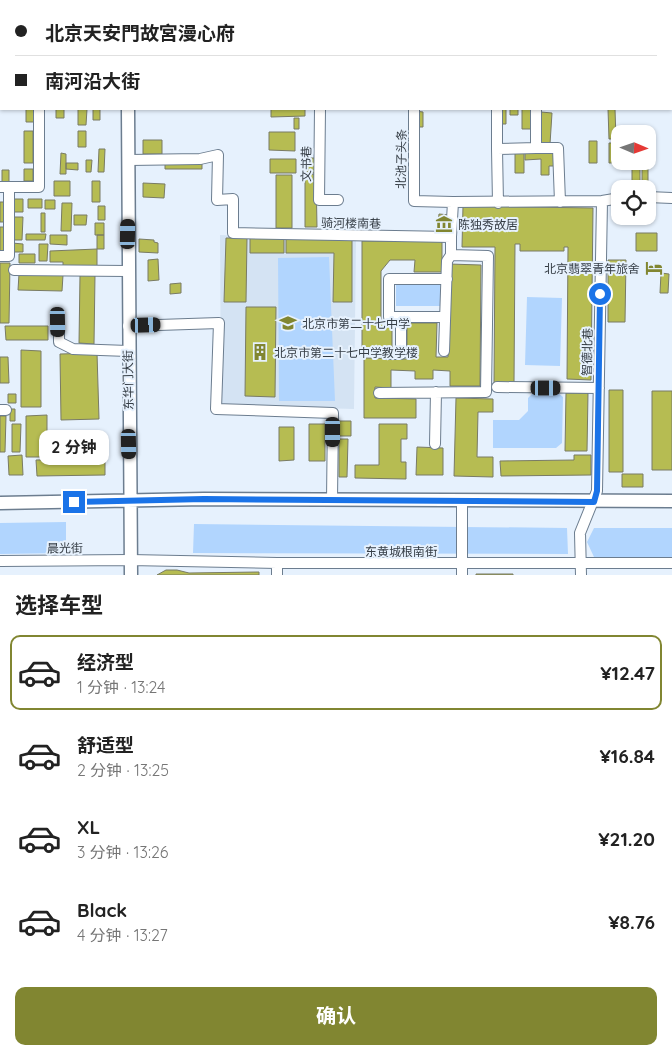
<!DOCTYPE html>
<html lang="zh">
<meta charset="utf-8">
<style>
:root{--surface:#fff;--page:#f6f6f6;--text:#222;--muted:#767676;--line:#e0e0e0;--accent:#818631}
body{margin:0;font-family:Quicksand,"Noto Sans SC",sans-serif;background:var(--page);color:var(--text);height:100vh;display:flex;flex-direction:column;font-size:19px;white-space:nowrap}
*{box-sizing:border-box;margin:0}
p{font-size:16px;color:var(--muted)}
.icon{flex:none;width:28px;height:28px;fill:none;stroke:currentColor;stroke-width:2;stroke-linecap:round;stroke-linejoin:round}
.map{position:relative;height:575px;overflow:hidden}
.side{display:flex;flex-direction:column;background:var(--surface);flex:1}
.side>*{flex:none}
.banner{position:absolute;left:0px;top:0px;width:672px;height:110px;box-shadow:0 1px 4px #0004;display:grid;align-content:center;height:110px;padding:0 15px;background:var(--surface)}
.needle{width:32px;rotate:92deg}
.buttons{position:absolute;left:611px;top:125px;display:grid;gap:10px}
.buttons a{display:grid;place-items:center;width:45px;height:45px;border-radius:10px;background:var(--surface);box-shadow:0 1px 4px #0004;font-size:25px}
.end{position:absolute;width:22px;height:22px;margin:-11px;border:6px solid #1a73e8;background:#fff;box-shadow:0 0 0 2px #fff}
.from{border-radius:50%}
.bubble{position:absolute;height:35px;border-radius:10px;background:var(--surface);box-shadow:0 1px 4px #0004;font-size:16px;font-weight:700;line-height:35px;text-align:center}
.car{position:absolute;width:15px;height:30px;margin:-15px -8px;border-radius:6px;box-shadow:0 0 4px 1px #0007;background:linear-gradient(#222 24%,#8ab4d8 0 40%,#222 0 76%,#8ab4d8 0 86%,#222 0)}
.banner b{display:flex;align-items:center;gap:18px;height:48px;font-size:19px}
.banner b+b{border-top:1px solid var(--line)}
.banner i{width:12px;height:12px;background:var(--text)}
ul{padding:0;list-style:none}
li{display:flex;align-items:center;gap:15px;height:75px;margin:0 10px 8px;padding:0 5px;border:2px solid transparent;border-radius:10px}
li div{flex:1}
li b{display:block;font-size:19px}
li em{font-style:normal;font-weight:700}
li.current{border-color:var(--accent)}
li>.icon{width:45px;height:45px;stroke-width:1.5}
h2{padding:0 15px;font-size:22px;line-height:60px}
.cta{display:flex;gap:10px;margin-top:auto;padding:10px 15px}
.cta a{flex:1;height:58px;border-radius:10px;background:var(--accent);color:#fff;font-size:20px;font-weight:700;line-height:58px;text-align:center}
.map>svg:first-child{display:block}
.built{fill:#d4e3f3}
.green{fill:#b1d5fe}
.water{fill:#6cb2fc}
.building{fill:#b6bc52;stroke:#797b64}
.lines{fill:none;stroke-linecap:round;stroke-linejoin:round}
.minor-casing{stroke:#6c7d8f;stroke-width:12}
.major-casing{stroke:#6c7d8f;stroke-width:15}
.minor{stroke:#fff;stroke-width:10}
.major{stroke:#fff;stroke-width:12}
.route{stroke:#1a73e8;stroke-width:6}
.labels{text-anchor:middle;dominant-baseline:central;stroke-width:4;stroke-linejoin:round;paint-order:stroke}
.street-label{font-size:12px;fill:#353d45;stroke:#e6f1fd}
.poi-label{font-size:12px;fill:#353d45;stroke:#e6f1fd;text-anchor:start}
</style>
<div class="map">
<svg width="672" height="575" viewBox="0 0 672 575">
<rect width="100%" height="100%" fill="#e6f1fd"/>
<path class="built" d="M220,235L356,240L354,409L221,405Z"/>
<path class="green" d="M329,257L335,401H279L278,258Z
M440,283L442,306H396V284Z
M527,297L562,298L560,366L525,365Z
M534,392L558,393L563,397L562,443L556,448H493V420H519L528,411V398Z
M66,522V553L0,554V523Z
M194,524L567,528L568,554L193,553Z
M594,528H672V557H594L587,542Z"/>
<path class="water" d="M0,0H672V20L671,1H1L0,25Z"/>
<path class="building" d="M26,109H35L34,122H26Z
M56,109H64V118H56Z
M78,109H87L86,125H78Z
M93,109H100V120H93Z
M271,109H305V116L271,117Z
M500,109H506V124H499Z
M510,109H518V115H510Z
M522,109H533V129H522Z
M608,109H615L616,139H609Z
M415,111L423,112V127H415Z
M541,112L552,113L550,144L540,143Z
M294,118H299V129H294Z
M24,131H33V163H24Z
M78,131H86V147H78Z
M269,132H295V151L269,150Z
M143,140H162V154H143Z
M589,141H597V163H589Z
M609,143H617V163H609Z
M99,149H105L104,172H98Z
M515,150H524V173H515Z
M554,152V166H549V175H541V159L525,160V153Z
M61,153L66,154V174H60Z
M307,158H315V173H307Z
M270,159H296V173H270Z
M86,160H92L91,172H86Z
M202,162V169H165V163Z
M66,163H78V170L66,169Z
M632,168H640V189H632Z
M642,168H648V188H642Z
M24,169H33V181H24Z
M2,170H9V182H2Z
M316,174L317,227H305V175Z
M276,175H292V228H276Z
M54,181H70V196H54Z
M92,181H100V202H92Z
M143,183L165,184L164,198L143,197Z
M13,199H23V212H13Z
M28,199H42V208H28Z
M45,200H55V209H45Z
M0,202H5V222H0Z
M62,203H72L71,231H61Z
M98,206H105V220H98Z
M463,206L593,208L591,380L567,379L568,247H564V251H520V244H515L514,384L494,383L495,247H462Z
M41,213H45V232H41Z
M439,214L450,215L449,233H437Z
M74,215H87L86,225H74Z
M14,217H23L22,240H13Z
M95,223H104V235H95Z
M0,227H4V254H0Z
M636,233H657V251H636Z
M26,234H46L45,240H26Z
M50,235H67V245L50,244Z
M97,235H104V249H97Z
M250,236L284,237V253H250Z
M226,238H247L246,302H224Z
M139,239L154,240V242L158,243V253L139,252Z
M286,239H352V302H333L334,253H286Z
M362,241H442V272H414L415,260H390L381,271V324H392V351L362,350Z
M12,243L23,244V252H12Z
M39,244H48L47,261H39Z
M97,249V266L63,267V262H50V251Z
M19,254H35V263H19Z
M158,259L159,280L148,281V260Z
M608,260H626L625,322H608Z
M0,263H10L9,323H0Z
M449,264L481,265L480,386H450V371L433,370V379H415V371L391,370V388L375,387V398L416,399V418H364V358L407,359V323H437L436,357H448Z
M661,273L669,274L668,293H660Z
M19,274L63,275L62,291L18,290Z
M80,275H95L94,344L79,343Z
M181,283V293L170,294V284Z
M246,307H276L275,397L245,396Z
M5,326H48V340H6Z
M21,350L41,351V407H21Z
M97,353L99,419L61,420L60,354Z
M0,357H8L9,383H0Z
M609,390H623V472H609Z
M652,391H672V470H652Z
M566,393H588L587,451H565Z
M8,394H16V403H8Z
M456,398L493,399V412H478L477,457H493V477L454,476Z
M10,409H15V421H10Z
M47,415V457H26V416Z
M0,416H6L5,452H0Z
M338,421H351V436H338Z
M12,424H21L20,452H12Z
M309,424H325V461H309Z
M379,424H407V439H401V462H406V479L355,478V465H379Z
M279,427H294V460L279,461Z
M54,431H90V456L50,457L49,443H54Z
M339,439H348L347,477H339Z
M417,447L443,448V475H416Z
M22,455L23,475H9L8,456Z
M574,455H591V475L501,476L500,461L574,460Z
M105,459V475L37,476L36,460Z
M622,474H643V487H622Z
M166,570H177L189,573L259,572V575H157Z
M476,574H513V575H476Z"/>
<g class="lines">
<g class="minor-casing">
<path id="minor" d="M127,1V0
M0,86H1
M671,86H672
M320,109L319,200H338
M414,109V201L453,202
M536,109V148H558L560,202
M497,149V109
M129,160L200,159L218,155L217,200L233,199V233L451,237L453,202L602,201L620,198
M0,187H39V109
M648,197L672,198
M498,203L497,149L536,148
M0,256H9V188
M14,270L127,271
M445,317H389V279H447
M59,322V342L73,349L128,351
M128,326L219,323L216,409L333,413L332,500
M444,351L447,261L451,255
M386,354H401V317
M497,387L599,388
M379,393L486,392L488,256L451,255V237
M0,410H6
M435,444L436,392
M462,500V575
M0,561L130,560L277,563H672
M277,575V563
M581,575L580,533L597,491L602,201"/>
</g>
<g class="major-casing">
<path id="major" d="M128,109L131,575
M0,503L204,499L672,501"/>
</g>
<use href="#minor" class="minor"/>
<use href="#major" class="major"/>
</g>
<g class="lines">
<path class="route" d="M74,502L204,499L594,502L597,491L600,294"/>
</g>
<defs>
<g id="museum-bare" transform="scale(1.35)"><path d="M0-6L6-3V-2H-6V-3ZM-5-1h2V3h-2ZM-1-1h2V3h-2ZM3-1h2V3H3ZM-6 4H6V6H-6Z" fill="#818631" stroke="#e6f1fd" stroke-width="2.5" paint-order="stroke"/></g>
<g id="hotel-bare" transform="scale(1.35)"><path d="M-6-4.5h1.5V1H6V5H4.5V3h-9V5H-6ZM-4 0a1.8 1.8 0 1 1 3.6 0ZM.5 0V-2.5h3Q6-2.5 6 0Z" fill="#818631" stroke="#e6f1fd" stroke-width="2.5" paint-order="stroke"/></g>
<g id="school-bare" transform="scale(1.35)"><path d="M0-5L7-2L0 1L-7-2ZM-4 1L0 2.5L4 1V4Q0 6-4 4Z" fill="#818631" stroke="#e6f1fd" stroke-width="2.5" paint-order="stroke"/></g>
<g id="building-bare" transform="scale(1.35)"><path d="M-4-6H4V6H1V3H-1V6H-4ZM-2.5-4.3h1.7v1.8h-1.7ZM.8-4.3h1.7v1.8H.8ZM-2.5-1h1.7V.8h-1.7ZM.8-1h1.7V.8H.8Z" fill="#818631" stroke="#e6f1fd" stroke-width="2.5" paint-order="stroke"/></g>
</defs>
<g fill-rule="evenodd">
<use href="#museum-bare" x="444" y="224"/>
<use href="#hotel-bare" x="654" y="268"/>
<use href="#school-bare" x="288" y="323"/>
<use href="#building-bare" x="260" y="352"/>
</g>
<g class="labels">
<g class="street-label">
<text transform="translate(401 159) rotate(-89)">北池子头条</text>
<text transform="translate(306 164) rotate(-89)">文书巷</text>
<text transform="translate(351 223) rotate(1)">骑河楼南巷</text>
<text transform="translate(587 352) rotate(-89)">智德北巷</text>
<text transform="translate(128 380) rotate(-91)">东华门大街</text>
<text transform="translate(65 548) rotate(-1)">晨光街</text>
<text x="401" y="551">东黄城根南街</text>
</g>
<g class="poi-label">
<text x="458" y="224">陈独秀故居</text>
<text x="640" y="268" text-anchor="end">北京翡翠青年旅舍</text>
<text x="302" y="323">北京市第二十七中学</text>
<text x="274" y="352">北京市第二十七中学教学楼</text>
</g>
</g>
</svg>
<div class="buttons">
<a><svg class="needle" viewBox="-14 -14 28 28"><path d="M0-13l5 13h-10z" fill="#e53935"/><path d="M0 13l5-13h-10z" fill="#767676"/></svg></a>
<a><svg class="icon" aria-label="locate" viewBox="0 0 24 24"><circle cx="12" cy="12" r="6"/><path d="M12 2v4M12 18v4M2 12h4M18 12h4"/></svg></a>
</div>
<i class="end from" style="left:600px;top:294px"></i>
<i class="end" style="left:74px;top:502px"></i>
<div class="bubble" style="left:39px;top:430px;width:70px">2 分钟</div>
<i class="car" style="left:128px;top:234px;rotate:1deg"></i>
<i class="car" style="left:58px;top:322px;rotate:179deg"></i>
<i class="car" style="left:146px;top:325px;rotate:88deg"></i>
<i class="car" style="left:546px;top:388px;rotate:90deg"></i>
<i class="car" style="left:333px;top:432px;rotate:180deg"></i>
<i class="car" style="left:129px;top:444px;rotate:179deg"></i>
<div class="banner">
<b><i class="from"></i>北京天安門故宮漫心府</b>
<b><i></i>南河沿大街</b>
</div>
</div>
<section class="side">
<h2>选择车型</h2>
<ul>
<li class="current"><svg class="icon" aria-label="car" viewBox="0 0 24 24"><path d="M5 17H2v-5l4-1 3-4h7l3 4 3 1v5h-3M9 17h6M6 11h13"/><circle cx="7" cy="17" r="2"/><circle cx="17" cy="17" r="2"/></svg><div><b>经济型</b><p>1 分钟 · 13:24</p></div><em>¥12.47</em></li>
<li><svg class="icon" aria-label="car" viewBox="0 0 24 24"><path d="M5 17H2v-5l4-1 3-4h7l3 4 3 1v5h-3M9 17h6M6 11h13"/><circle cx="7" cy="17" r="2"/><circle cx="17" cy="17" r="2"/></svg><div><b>舒适型</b><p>2 分钟 · 13:25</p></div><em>¥16.84</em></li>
<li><svg class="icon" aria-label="car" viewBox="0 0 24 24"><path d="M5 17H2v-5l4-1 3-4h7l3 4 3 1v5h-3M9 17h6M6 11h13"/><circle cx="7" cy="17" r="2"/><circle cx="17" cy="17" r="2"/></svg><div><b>XL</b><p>3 分钟 · 13:26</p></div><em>¥21.20</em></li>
<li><svg class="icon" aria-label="car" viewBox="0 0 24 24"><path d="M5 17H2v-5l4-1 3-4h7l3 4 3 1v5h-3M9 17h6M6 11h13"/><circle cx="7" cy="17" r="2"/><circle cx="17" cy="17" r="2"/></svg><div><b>Black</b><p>4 分钟 · 13:27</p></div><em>¥8.76</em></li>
</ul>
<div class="cta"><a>确认</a></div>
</section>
